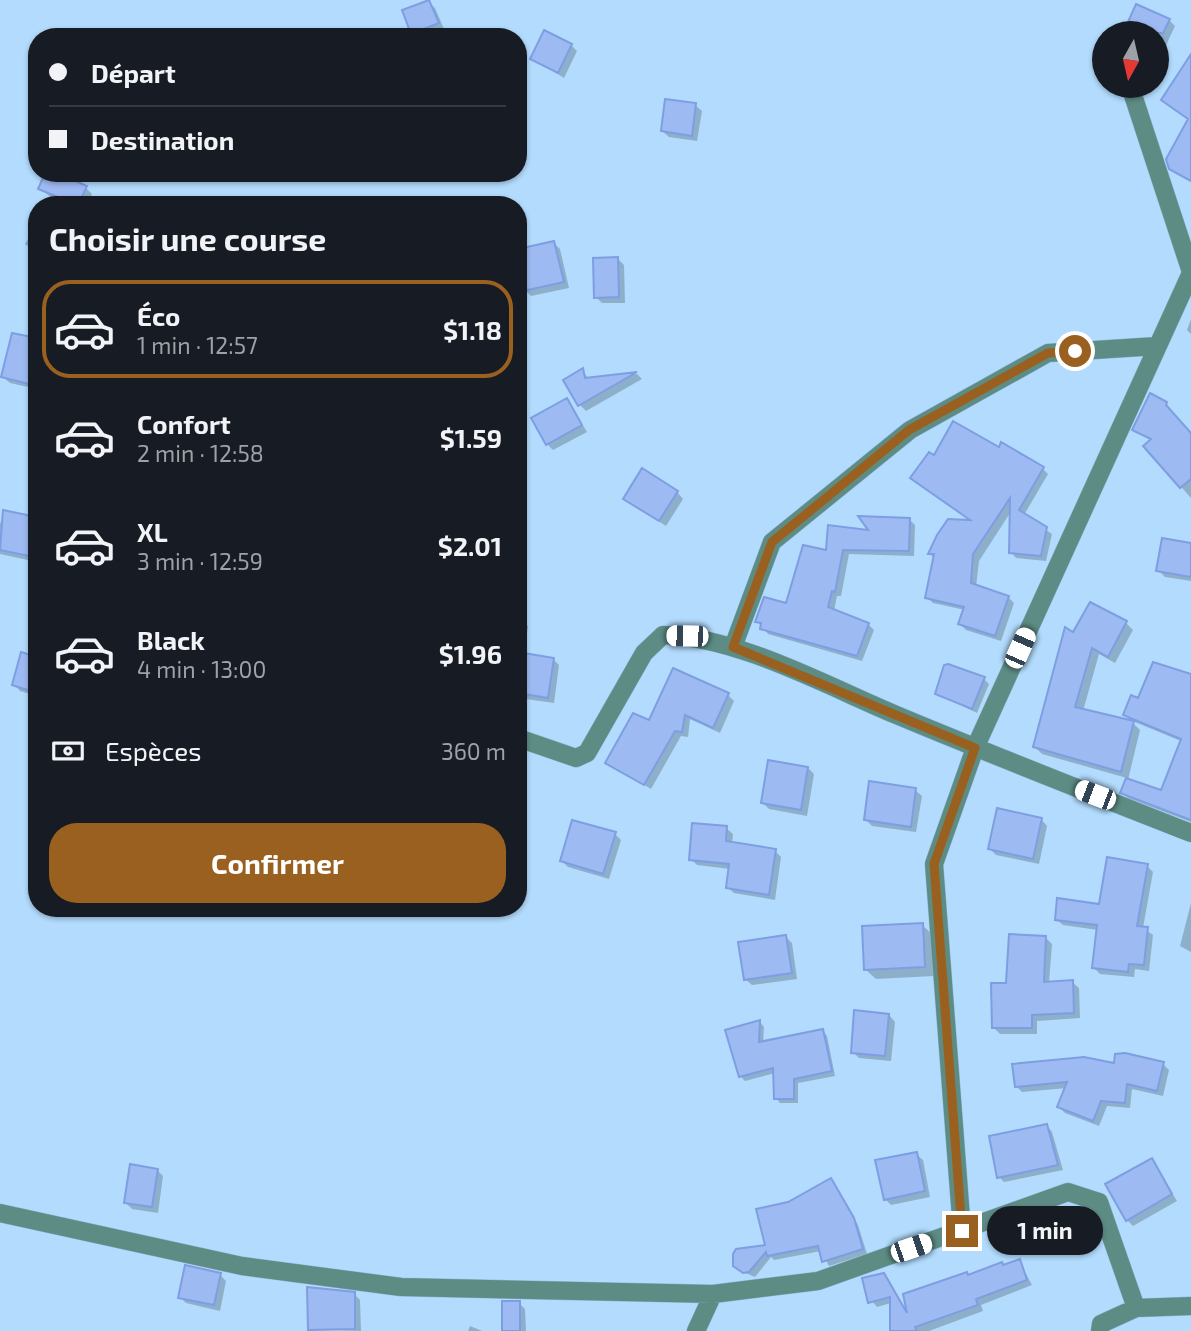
<!DOCTYPE html>
<html lang="fr">
<meta charset="utf-8">
<style>
:root{--surface:#171b24;--page:#20242c;--text:#f1f3f6;--muted:#9ea1a6;--line:#363941;--accent:#9a601f}
body{margin:0;font-family:"Exo 2",sans-serif;background:var(--page);color:var(--text);height:100vh;display:flex;flex-direction:column;font-size:26px;white-space:nowrap}
*{box-sizing:border-box;margin:0}
p{font-size:23px;color:var(--muted)}
.icon{flex:none;width:38px;height:38px;fill:none;stroke:currentColor;stroke-width:2;stroke-linecap:round;stroke-linejoin:round}
.map{position:relative;flex:1;overflow:hidden}
.details{position:absolute;left:28px;top:196px;width:499px;height:721px;display:flex;flex-direction:column;background:var(--surface);border-radius:28px;box-shadow:0 2px 5px #0004}
.details>*{flex:none}
.banner{position:absolute;left:28px;top:28px;width:499px;height:154px;border-radius:28px;box-shadow:0 2px 5px #0004;display:grid;align-content:center;height:154px;padding:0 21px;background:var(--surface)}
.needle{width:46px;rotate:188deg}
.buttons{position:absolute;left:1092px;top:21px;display:grid;gap:14px}
.buttons a{display:grid;place-items:center;width:77px;height:77px;border-radius:50%;background:var(--surface);box-shadow:0 2px 5px #0004;font-size:35px}
.end{position:absolute;width:32px;height:32px;margin:-16px;border:9px solid #9a601f;background:#fff;box-shadow:0 0 0 4px #fff}
.from{border-radius:50%}
.bubble{position:absolute;height:49px;border-radius:24px;background:var(--surface);box-shadow:0 2px 5px #0004;font-size:23px;font-weight:700;line-height:49px;text-align:center}
.car{position:absolute;width:21px;height:42px;margin:-21px -10px;border-radius:9px;box-shadow:0 0 5px 2px #0007;background:linear-gradient(#fff 24%,#345 0 40%,#fff 0 76%,#345 0 86%,#fff 0)}
.banner b{display:flex;align-items:center;gap:24px;height:66px;font-size:26px}
.banner b+b{border-top:2px solid var(--line)}
.banner i{width:18px;height:18px;background:var(--text)}
ul{padding:0;list-style:none}
li{display:flex;align-items:center;gap:21px;height:98px;margin:0 14px 10px;padding:0 7px;border:4px solid transparent;border-radius:28px}
li div{flex:1}
li b{display:block;font-size:26px}
li em{font-style:normal;font-weight:700}
li.selected{border-color:var(--accent)}
li>.icon{width:63px;height:63px;stroke-width:1.5}
h2{padding:0 21px;font-size:32px;line-height:84px}
.pay{display:flex;align-items:center;gap:18px;height:77px;padding:0 21px;font-size:26px}
.pay p{margin-inline-start:auto}
.button{display:flex;gap:14px;margin-top:auto;padding:14px 21px}
.button a{flex:1;height:80px;border-radius:28px;background:var(--accent);color:#fff;font-size:28px;font-weight:700;line-height:80px;text-align:center}
.map>svg:first-child{display:block}
.shadow{fill:#0003}
.building{fill:#9ebaf2;stroke:#7d9ee2;stroke-width:2}
.lines{fill:none;stroke-linecap:round;stroke-linejoin:round}
.minor-casing{stroke:#92b6d5;stroke-width:19}
.minor{stroke:#5d8c84;stroke-width:18}
.route{stroke:#9a601f;stroke-width:9}
</style>
<div class="map">
<svg width="1191" height="1331" viewBox="0 0 1191 1331">
<rect width="100%" height="100%" fill="#b2dbfd"/>
<path class="shadow" d="M428,2L435,8L444,29L416,37L413,33Z
M1137,6L1169,20L1175,26L1162,54L1157,52V33H1125Z
M571,45L577,51L564,78L532,58Z
M695,105L702,111L697,141L669,137L662,131Z
M86,188L92,194L87,205H47L51,197L40,189Z
M37,223V253L25,244Z
M554,243L560,249L569,288L531,296L525,290L518,251Z
M618,259L624,265L625,303H602L596,297Z
M1191,319V334L1187,330Z
M37,340V389L10,383L3,377Z
M583,371L589,380L637,374L642,379L586,411L580,405Z
M567,400L587,432L553,450L547,444Z
M1166,403L1191,435V498L1145,446L1151,441L1134,429Z
M999,449L1042,468L1048,474L1024,515L1052,534L1046,561L1016,558L1011,552L1012,510L979,561L976,587L1008,597L1014,603L1001,641L966,630L960,624L965,610L933,603L927,597L935,559L930,554L972,522L913,478L934,457Z
M677,492L683,499L666,526L625,499Z
M4,512L37,519V562L0,554V524Z
M909,519L915,525L914,556L849,554L841,596H837L834,611L868,624L874,630L862,661L768,634L757,621L787,605L827,552Z
M1191,544V581L1165,577L1158,570Z
M518,619L528,626L524,655L553,659L559,665L554,703L518,698Z
M1126,623L1133,630L1115,663L1099,654L1083,711L1133,723L1140,730L1128,780L1162,792L1181,741L1130,720L1125,715L1139,701L1191,676V822L1128,798L1122,793L1127,778L1042,754L1035,747L1074,634Z
M37,659V696L20,691L14,684Z
M673,670L728,695L734,701L720,733L690,719L688,737L681,736L651,789L607,762L650,722Z
M984,679L989,684L977,713L937,694Z
M808,768L814,774L807,816L769,809L763,803Z
M915,790L922,796L916,832L872,826L866,820Z
M1041,819L1047,826L1039,864L996,855L990,849Z
M726,828L733,834L732,844L775,851L781,857L775,900L734,893L727,887L730,869L697,865L691,859Z
M615,834L621,840L609,879L568,867L562,861Z
M1147,866L1153,872L1143,928L1153,935L1149,971L1135,969L1134,977L1100,974L1094,968L1098,930L1063,925L1056,919L1101,906Z
M1191,903V952L1180,946Z
M922,925L932,934L934,976L876,979L866,970Z
M786,937L792,943L797,979L752,985L745,979Z
M1045,937L1052,944L1049,983L1072,982L1079,988L1080,1018L1037,1021V1034H1000L993,1027L1008,985Z
M889,1015L895,1022L891,1061L859,1058L853,1052Z
M760,1022L764,1027L763,1043L822,1031L827,1036L835,1076L798,1083V1103H780L776,1098L775,1073L745,1081L740,1076Z
M1163,1064L1169,1070L1163,1096L1132,1089L1130,1108L1107,1106L1099,1126L1065,1113L1059,1107L1067,1088L1022,1092L1016,1086L1116,1065Z
M1047,1126L1052,1132L1063,1170L1004,1182L999,1177Z
M916,1154L923,1160L930,1197L891,1205L885,1199Z
M1152,1160L1177,1201L1133,1226L1127,1220Z
M157,1170L163,1176L158,1213L132,1209L126,1203Z
M831,1180L858,1225L867,1254L829,1266L821,1251L774,1260L771,1257L755,1277L741,1271L767,1246L789,1203Z
M1019,1261L1032,1285L981,1305L983,1311L929,1331H889L892,1330L891,1303L877,1307L872,1301L884,1274L908,1314L969,1277Z
M220,1275L226,1281L220,1311L186,1303L180,1297Z
M354,1294L360,1300L361,1331L309,1329Z
M519,1303L525,1309L526,1331H504Z
M470,1326L482,1331H468Z"/>
<path class="building" d="M429,0L439,23L411,34L402,10Z
M1136,4L1170,19L1163,33H1123Z
M544,30L572,44L558,73L530,59Z
M1191,54V181L1169,169L1166,159L1188,119L1161,100Z
M665,99L696,103L692,136L661,131Z
M45,173H57L87,186L78,205L38,189Z
M554,241L564,282L523,291L518,249Z
M618,257L619,297L594,298L593,258Z
M12,333L37,338V386L1,377Z
M583,368L585,378L637,372L578,406L563,380Z
M1150,393L1167,402L1166,405L1191,433V479L1180,488L1143,446L1151,439L1132,430Z
M567,398L582,425L546,445L531,418Z
M953,421L999,447L1001,442L1044,467L1019,510L1047,527L1041,556L1009,553L1010,498L973,554L971,583L1009,596L995,636L958,624L964,607L925,598L934,554H928L937,535L948,519L970,520L910,478L929,452L934,455Z
M642,468L678,491L659,521L623,499Z
M3,510L37,517L34,557L0,550Z
M858,516L910,518L909,551L843,550L835,592L832,591L828,607L869,623L857,656L760,629L761,623L755,622L764,597L786,603L803,545L826,550L828,525L868,530Z
M1162,538L1191,543V577L1156,571Z
M1090,602L1127,621L1108,657L1092,648L1075,707L1134,721L1121,772L1033,747L1065,627L1073,632Z
M21,652L37,657V693L12,685Z
M518,652L554,658L548,698L518,693Z
M1153,662L1191,674V820L1120,793L1126,778L1161,790L1181,739L1123,715L1131,695L1138,698Z
M948,664L985,677L972,709L935,694L944,665Z
M673,668L729,693L713,728L685,715L682,732L675,731L644,785L605,763L633,713L649,720Z
M768,760L808,767L801,810L761,803Z
M869,781L916,788L911,827L864,820Z
M997,808L1042,818L1033,859L988,849Z
M572,820L616,832L603,874L560,861Z
M692,823L727,826L726,841L776,849L769,895L726,888L729,864L689,860Z
M1107,857L1148,864L1137,926L1148,927L1144,965L1129,964L1128,972L1092,968L1097,925L1055,920L1057,898L1099,904Z
M923,923L925,967L864,970L862,926Z
M1009,934L1046,936L1044,982L1073,980L1074,1013L1032,1015V1028H992L991,983H1006Z
M786,935L792,973L744,980L738,942Z
M854,1010L889,1014L885,1056L851,1053Z
M760,1020L759,1042L823,1029L832,1071L794,1079V1099H774L773,1068L739,1077L725,1030Z
M1125,1053L1164,1062L1157,1091L1127,1084L1125,1103L1101,1101L1093,1121L1057,1107L1067,1082L1015,1087L1012,1064L1084,1057L1114,1063L1115,1054Z
M1047,1124L1058,1165L997,1178L989,1136Z
M917,1152L925,1191L884,1200L875,1160Z
M1152,1158L1172,1194L1126,1221L1105,1184Z
M130,1164L158,1169L152,1207L124,1203Z
M831,1178L854,1218L863,1249L822,1262L818,1246L767,1256L766,1252L749,1272L743,1273L733,1266V1254L736,1249L765,1245L756,1209L788,1202Z
M1020,1259L1027,1280L976,1299L978,1305L915,1327L917,1331H890V1297L868,1303L862,1278L884,1273L907,1313L903,1294L967,1272L968,1275L1002,1262L1003,1265Z
M185,1265L221,1273L214,1305L178,1298Z
M307,1287L355,1292V1329L308,1330Z
M502,1301H520V1331H502Z"/>
<g class="lines">
<g class="minor-casing">
<path id="minor" d="M1130,86L1191,272
M733,647L772,542L910,430L1048,353L1157,346
M518,738L576,758L587,753L644,653L663,635C738,637 825,685 894,714C992,755 1092,794 1191,833
M0,1213L242,1266L401,1287L713,1294L818,1281L1068,1192L1099,1202L1136,1308
M962,1231L934,864L975,748L1191,273
M696,1331L713,1294
M1100,1331L1101,1324L1136,1308L1191,1306"/>
</g>
<use href="#minor" class="minor"/>
</g>
<g class="lines">
<path class="route" d="M962,1231L934,864L975,748L733,647L772,542L909,430L1048,353L1075,351"/>
</g>
</svg>
<div class="buttons">
<a><svg class="needle" viewBox="-14 -14 28 28"><path d="M0-13l5 13h-10z" fill="#e53935"/><path d="M0 13l5-13h-10z" fill="#9ea1a6"/></svg></a>
</div>
<i class="end from" style="left:1075px;top:351px"></i>
<i class="end" style="left:962px;top:1231px"></i>
<div class="bubble" style="left:987px;top:1206px;width:116px">1 min</div>
<i class="car" style="left:687px;top:636px;rotate:271deg"></i>
<i class="car" style="left:1020px;top:648px;rotate:24deg"></i>
<i class="car" style="left:1095px;top:795px;rotate:291deg"></i>
<i class="car" style="left:911px;top:1248px;rotate:71deg"></i>
<div class="banner">
<b><i class="from"></i>Départ</b>
<b><i></i>Destination</b>
</div>
<section class="details">
<h2>Choisir une course</h2>
<ul>
<li class="selected"><svg class="icon" aria-label="car" viewBox="0 0 24 24"><path d="M5 17H2v-5l4-1 3-4h7l3 4 3 1v5h-3M9 17h6M6 11h13"/><circle cx="7" cy="17" r="2"/><circle cx="17" cy="17" r="2"/></svg><div><b>Éco</b><p>1 min · 12:57</p></div><em>$1.18</em></li>
<li><svg class="icon" aria-label="car" viewBox="0 0 24 24"><path d="M5 17H2v-5l4-1 3-4h7l3 4 3 1v5h-3M9 17h6M6 11h13"/><circle cx="7" cy="17" r="2"/><circle cx="17" cy="17" r="2"/></svg><div><b>Confort</b><p>2 min · 12:58</p></div><em>$1.59</em></li>
<li><svg class="icon" aria-label="car" viewBox="0 0 24 24"><path d="M5 17H2v-5l4-1 3-4h7l3 4 3 1v5h-3M9 17h6M6 11h13"/><circle cx="7" cy="17" r="2"/><circle cx="17" cy="17" r="2"/></svg><div><b>XL</b><p>3 min · 12:59</p></div><em>$2.01</em></li>
<li><svg class="icon" aria-label="car" viewBox="0 0 24 24"><path d="M5 17H2v-5l4-1 3-4h7l3 4 3 1v5h-3M9 17h6M6 11h13"/><circle cx="7" cy="17" r="2"/><circle cx="17" cy="17" r="2"/></svg><div><b>Black</b><p>4 min · 13:00</p></div><em>$1.96</em></li>
</ul>
<div class="pay"><svg class="icon" aria-label="cash" viewBox="0 0 24 24"><path d="M3 7h18v10H3z"/><circle cx="12" cy="12" r="2"/></svg>Espèces<p>360 m</p></div>
<div class="button"><a>Confirmer</a></div>
</section>
</div>
